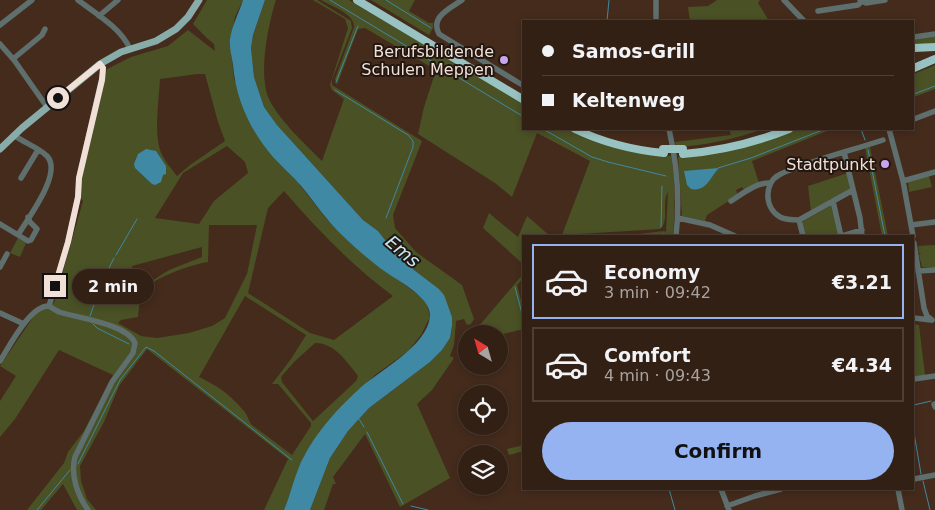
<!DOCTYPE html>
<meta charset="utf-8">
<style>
:root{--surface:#332015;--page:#3e2d22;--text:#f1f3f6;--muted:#a9a3a0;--line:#4e3e34;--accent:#95b2f1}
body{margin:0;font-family:"DejaVu Sans",sans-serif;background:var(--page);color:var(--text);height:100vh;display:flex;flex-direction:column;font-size:19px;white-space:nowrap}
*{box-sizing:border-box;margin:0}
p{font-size:16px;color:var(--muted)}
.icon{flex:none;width:28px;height:28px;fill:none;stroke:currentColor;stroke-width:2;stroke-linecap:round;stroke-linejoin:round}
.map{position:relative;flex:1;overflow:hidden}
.panel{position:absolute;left:522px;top:235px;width:392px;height:255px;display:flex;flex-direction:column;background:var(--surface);border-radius:0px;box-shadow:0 2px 8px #0003,0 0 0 1px var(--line)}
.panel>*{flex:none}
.top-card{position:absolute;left:522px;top:20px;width:392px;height:110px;border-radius:0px;box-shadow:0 2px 8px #0003,0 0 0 1px var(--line);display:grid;align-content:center;height:110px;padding:0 20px;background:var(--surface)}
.needle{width:32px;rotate:323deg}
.buttons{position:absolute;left:458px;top:325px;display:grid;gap:10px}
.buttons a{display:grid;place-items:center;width:50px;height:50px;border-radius:50%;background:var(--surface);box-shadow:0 2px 8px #0003,0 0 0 1px var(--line);font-size:25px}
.end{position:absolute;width:22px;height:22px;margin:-11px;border:6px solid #f1e0d7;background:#111;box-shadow:0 0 0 2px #111}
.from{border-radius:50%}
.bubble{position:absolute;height:35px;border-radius:18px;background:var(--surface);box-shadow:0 2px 8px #0003,0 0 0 1px var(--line);font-size:16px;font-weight:800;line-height:35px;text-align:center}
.top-card b{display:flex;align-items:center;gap:18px;height:48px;font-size:19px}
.top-card b+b{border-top:1px solid var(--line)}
.top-card i{width:12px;height:12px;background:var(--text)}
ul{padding:9px 0 0;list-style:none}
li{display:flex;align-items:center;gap:15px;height:75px;margin:0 10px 8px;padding:0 10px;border:2px solid var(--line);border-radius:0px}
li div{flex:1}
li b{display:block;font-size:19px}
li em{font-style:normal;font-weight:800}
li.active{border-color:var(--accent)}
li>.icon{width:45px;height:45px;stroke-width:1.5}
.action{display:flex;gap:10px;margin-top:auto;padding:10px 20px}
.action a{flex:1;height:58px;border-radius:30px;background:var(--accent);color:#111;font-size:20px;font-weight:800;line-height:58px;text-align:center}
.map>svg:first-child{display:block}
.green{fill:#4a5125;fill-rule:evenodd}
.water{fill:#4089a5}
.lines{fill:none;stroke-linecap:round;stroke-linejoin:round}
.stream{stroke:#4089a5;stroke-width:1}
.minor{stroke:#5e6f6e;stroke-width:5.5}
.major{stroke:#88acaa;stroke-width:7}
.highway{stroke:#99c3c2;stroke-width:8}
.highway-bridge{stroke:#99c3c2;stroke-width:8}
.route{stroke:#f1e0d7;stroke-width:6}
.poi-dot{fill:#c8a5ee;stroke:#221710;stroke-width:2}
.labels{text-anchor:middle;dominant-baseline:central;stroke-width:4;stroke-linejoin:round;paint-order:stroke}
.poi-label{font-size:16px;fill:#f1e0d7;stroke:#221710;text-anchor:end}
.water-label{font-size:18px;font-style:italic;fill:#c3e9f9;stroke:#221710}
</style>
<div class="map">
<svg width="935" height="510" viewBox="0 0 935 510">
<rect width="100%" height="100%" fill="#442b1c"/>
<path class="green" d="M207,0H243L235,17L230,41L234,79L300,185L325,217L359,250L421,297L427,305L430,317L421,335L407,352L375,375L323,428L304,456L284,510H264L288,459L147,349L119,386L104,422L80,466L81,481L87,499L96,510H77L63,484L41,510H27L64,463L68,452L84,431L113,375L59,350L15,419L0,437V401L16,376L0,366L36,313L54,303L83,201L79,195L80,177L107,69L131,57L168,46L188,30L215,51L214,44L208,39L193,24ZM198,74H205L218,122L225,141L190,165L177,176C171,168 163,159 160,150C154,132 159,98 160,79ZM227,146L245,162L248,173L214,201L199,224L155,218L183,173ZM284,191C317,229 352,266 393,296L334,340L310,333L248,293L268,208ZM209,225H257L247,274L225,318L212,326L189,333L157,338L141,336L118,323L121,320L138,317C139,310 139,301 142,294C147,279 193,264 208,262ZM202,247V257L169,270L139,289L132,284V266ZM245,296L306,335L291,359L272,384H278L311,423V426L292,455L252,425C248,420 248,416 244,411C229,394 220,387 199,377ZM315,343C335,343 347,362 358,376L356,381L313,421L282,382L281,377L294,362Z
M265,0H276C268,25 258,75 269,99C279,120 305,144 322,161L344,99L332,90L330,85L348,28L345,19L313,0H317L351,21L352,28L332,80V85L422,141L393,215L395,228L416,252L462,285L474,319L471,324L467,325L464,319L456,321L454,345L450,356L454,358L452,361L432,390L417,404L450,478L400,507L365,434L333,477L336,484H333L324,510H310L330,458L348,431L369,408L430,362L442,350L450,338L452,326V317L439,289L414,270L402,257L396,254L378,231L363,220L277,125L264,107L254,77L251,48L253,35Z
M321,0H349L524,103V129H568L585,137L643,154L671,156C676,182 675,210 673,236H660L657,234L623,236L664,231L666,232L668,192C661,203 670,221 660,229L562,235L590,161L537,133L512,197L495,183L418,134L424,107L436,70L365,28L358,29L337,85L335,79L354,27C355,14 331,6 321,0Z
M371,0H415L409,11L429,23H433V28L429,35Z
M717,0H760L758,3L769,21H690L688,7L708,6Z
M935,36V44L914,45V39Z
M935,65V89L914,97V74Z
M729,129H764C736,138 706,146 676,147L675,142L731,135Z
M794,129H832L752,161L759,183L744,190L742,187L736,190L738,195L707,215L705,221L682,216L678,157H691L772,138Z
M870,147L888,236H882L865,148Z
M848,173L850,189L811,211L808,186Z
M929,176L932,187L909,192L908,182Z
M832,205L839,235L836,236H805L802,222Z
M489,213L518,237L527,216L550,236H524V265L483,228Z
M18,238L26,243L20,257L10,253Z
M935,245V268L922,267L919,255L921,253H919L918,246Z
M524,273V277L517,285L524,312V329L499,335L477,334L478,327Z
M914,324L919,325L925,375L914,377Z
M524,445V451L509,455L507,449Z"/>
<path class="water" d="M243,0H265L253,35L251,48L254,77L264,107L277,125L363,220L378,231L396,254L402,256L414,270L439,289L444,295L452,317V326L450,338L442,350L430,362L369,408L348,431L330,458L310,510H284C290,496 293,481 299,467C311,438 335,411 358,390C378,371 428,346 430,316C431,296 394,279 380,268C367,258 354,247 343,236C327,221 315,203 302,187C293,176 282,167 273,157C250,130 236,100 233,65C232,57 229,47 230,39C232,25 239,13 243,0Z
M146,149L156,151L166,166V174L163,175L161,182L155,185L152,184L135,168L134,164L138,154Z
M719,168C710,177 707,192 691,189L687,185L684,171Z"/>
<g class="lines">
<path class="stream" d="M330,0L524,117
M386,0L431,28
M607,21L609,0
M336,82L358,26
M335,90L408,135L413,141V147L386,218
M914,94L935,86
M543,129L592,157L608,162L666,176
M861,129L865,140
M868,150L885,236
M718,168L751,158L825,129
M661,227L662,186
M662,236L663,234
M116,255L137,219
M515,287L524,321
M90,316L102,282L114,258
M93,324L97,328L129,344
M914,405L931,401
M359,419L364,427
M367,432L403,504
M914,433L921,474
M78,464L120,380L146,347L154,351L292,460
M923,481L930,510
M669,489L675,510
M411,506L428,510
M37,510L70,470"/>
<path class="minor" d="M78,0C95,13 121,28 130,49
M462,0C449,9 430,17 439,34L524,86
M656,0V21
M784,0L804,21
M860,0L866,3L885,0
M818,11L858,5L861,2
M99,16L118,0
M0,25L32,0
M914,37L935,34
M0,44L14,60L47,107
M13,59L42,35L45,29
M914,119L935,111
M669,129C677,164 680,200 676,236
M889,129L903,181L913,236
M14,135C24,143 38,147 47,156C63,173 28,218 18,235
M844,152L860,218L862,236
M21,178L38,150
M903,181L935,172
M853,190L799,220C793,220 786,220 780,217C764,208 764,183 779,175C786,171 794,169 801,166C828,156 856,149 883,140
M731,201C742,194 757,182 770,183
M833,201L841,236
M678,218L710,225L735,236
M799,220L803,236
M0,224L28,241L31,240L37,229L30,222L28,217
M911,225L935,222
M842,236L862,230
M914,243L924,308L927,316L932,320
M0,267L7,254
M918,271L935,270
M49,306C52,308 55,310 59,312C78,318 127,324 135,343L133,353L112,382L75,457C70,475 78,496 88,510
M49,306L68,242L78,197L79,178L103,73V68L100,64
M0,313L24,324
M914,318L931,320
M0,361C9,347 30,305 49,306
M914,379L935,376
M934,404L935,407
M914,479L935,475
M721,489L729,510
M898,489L902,510
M727,506L755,496L781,489"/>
<path class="major" d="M0,149L22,128L100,64L121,52L156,41L176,29L188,17L199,0"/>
<path class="highway" d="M357,0L524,100
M914,48L935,47
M914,68L935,59
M575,129C604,143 632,150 664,153
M683,154C720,151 754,143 789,129"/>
<path class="highway-bridge" d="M663,149H683"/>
</g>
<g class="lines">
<path class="route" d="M55,286L68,242L78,197L79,178L102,80L103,68L100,64L58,98"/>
</g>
<g class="poi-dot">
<circle cx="504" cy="60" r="5"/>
<circle cx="885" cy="164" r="5"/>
</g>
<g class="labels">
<g class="poi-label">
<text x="494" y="51">Berufsbildende<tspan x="494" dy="18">Schulen Meppen</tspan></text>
<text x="875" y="164">Stadtpunkt</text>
</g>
<g class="water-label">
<text transform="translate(403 251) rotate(40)">Ems</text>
</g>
</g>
</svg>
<div class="buttons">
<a><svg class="needle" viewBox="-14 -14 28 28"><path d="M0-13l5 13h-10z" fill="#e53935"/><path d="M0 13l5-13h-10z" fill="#a9a3a0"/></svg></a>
<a><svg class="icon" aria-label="locate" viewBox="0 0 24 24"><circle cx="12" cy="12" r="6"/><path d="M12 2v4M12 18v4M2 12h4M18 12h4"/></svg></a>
<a><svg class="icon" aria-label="layers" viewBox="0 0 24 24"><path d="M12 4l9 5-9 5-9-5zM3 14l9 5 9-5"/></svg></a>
</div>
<i class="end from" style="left:58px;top:98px"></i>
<i class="end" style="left:55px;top:286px"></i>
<div class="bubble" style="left:72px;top:269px;width:82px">2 min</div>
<div class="top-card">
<b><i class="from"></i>Samos-Grill</b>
<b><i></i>Keltenweg</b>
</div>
<section class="panel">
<ul>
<li class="active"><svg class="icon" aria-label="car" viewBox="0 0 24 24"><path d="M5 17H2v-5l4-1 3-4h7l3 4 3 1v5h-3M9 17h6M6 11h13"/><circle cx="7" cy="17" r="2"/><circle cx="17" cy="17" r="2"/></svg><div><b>Economy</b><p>3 min · 09:42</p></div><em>€3.21</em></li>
<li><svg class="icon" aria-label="car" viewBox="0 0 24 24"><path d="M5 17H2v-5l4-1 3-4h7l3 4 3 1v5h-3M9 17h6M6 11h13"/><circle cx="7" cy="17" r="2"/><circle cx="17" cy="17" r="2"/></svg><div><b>Comfort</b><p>4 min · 09:43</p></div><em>€4.34</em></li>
</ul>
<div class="action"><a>Confirm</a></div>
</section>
</div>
